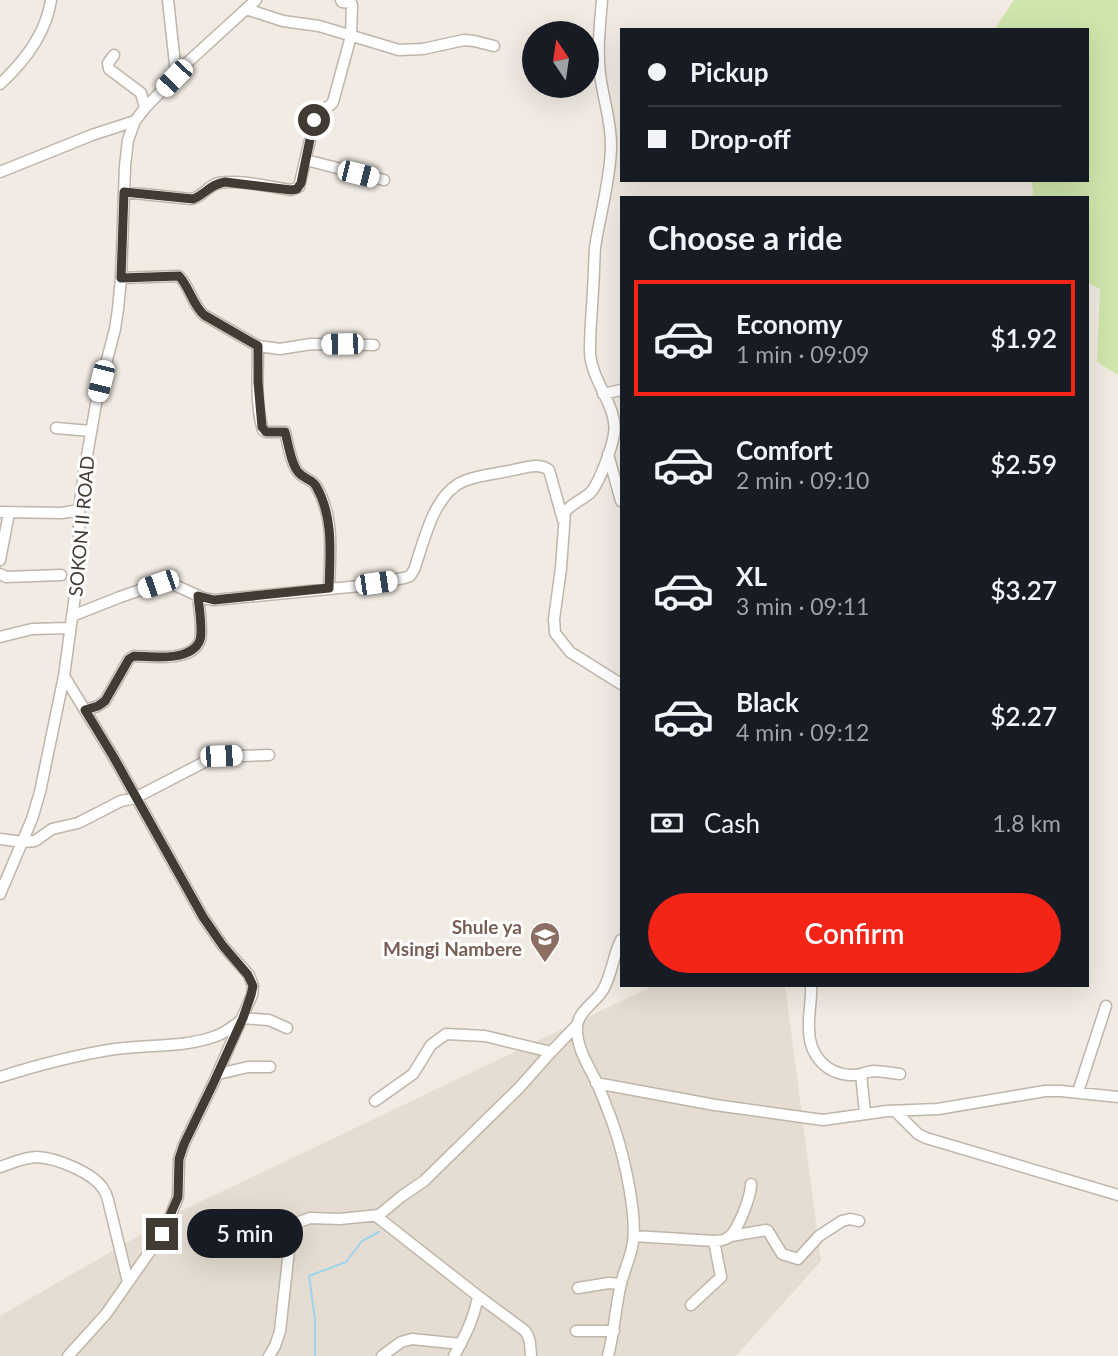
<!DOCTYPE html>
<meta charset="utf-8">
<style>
:root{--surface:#171b24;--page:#20242c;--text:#f1f3f6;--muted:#9ea1a6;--line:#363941;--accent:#f42416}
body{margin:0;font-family:Lato,sans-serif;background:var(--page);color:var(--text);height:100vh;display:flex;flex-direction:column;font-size:26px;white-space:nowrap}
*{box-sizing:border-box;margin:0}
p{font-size:23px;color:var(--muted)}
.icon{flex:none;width:38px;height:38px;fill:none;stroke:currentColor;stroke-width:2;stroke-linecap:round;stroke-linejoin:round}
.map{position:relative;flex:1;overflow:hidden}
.side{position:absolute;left:620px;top:196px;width:469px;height:791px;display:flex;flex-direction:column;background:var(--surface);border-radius:0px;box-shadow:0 7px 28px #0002}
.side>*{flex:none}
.banner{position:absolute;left:620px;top:28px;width:469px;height:154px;border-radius:0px;box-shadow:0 7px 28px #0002;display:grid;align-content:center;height:154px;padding:0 28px;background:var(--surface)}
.needle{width:46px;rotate:347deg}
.fabs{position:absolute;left:522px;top:21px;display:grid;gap:14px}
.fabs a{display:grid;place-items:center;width:77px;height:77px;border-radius:50%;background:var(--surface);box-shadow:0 7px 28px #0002;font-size:35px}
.end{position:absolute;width:32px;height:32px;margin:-16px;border:9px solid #423b33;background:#fff;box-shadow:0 0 0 4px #fff}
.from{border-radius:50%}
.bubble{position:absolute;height:49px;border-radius:24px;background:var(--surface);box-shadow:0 7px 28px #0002;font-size:23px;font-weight:600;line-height:49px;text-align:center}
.car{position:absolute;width:21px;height:42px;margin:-21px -10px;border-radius:9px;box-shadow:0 0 5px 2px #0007;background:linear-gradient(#fff 24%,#345 0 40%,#fff 0 76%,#345 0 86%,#fff 0)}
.banner b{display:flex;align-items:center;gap:24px;height:66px;font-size:26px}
.banner b+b{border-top:2px solid var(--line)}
.banner i{width:18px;height:18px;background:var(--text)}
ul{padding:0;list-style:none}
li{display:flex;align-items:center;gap:21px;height:116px;margin:0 14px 10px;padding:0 14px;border:4px solid transparent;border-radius:0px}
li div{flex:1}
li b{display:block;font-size:26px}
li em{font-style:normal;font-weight:600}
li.on{border-color:var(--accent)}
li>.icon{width:63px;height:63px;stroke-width:1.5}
h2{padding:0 28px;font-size:32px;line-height:84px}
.pay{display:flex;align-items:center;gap:18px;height:77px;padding:0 28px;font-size:26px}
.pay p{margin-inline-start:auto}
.cta{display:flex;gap:14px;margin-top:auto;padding:14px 28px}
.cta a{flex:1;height:80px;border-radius:42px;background:var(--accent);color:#fff;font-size:28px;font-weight:600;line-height:80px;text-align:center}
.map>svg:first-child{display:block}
.residential{fill:#e5ddd1}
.green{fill:#d0e5ac}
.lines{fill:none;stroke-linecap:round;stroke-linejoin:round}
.stream{stroke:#9fd4ed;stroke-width:2}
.minor-casing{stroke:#bfb5a9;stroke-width:13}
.minor{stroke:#fff;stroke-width:10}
.route{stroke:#423b33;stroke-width:9}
.labels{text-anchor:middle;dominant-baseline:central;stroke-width:6;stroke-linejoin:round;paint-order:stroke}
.street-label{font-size:19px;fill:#423b33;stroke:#fff}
.education-label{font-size:19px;font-weight:bold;fill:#785e54;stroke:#fff;text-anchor:end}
</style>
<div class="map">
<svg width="1118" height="1356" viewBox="0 0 1118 1356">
<rect width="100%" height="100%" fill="#f1ebe3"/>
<path class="residential" d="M655,985H785L821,1261L736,1356H0V1316L183,1210Z"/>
<path class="green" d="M1014,0H1118V375L1097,362L1100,289L1087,282V198H1032L1033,191L1031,180H1087V30H994Z"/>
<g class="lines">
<path class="stream" d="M315,1356V1319L309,1276L346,1262L362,1241L379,1232"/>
<g class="minor-casing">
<path id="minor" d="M602,0C600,24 597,50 600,74C603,99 612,123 611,148C610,182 600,214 595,248C594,262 594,276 593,290C592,310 590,329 590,349C589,379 619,407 614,434C612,448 599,484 590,493C582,500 571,504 565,512L561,568L554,619L555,633L570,652L621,684
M246,9L283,21L319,26L399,50L423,49L464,40L474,41L494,46
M114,55L108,63L109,69L141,93L145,108
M176,73L256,0
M0,84C25,61 46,34 51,0
M306,160L384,180
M0,172L92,135L135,121
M124,192L191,199C203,197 208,185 219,183C240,179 270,187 291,190L299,187L316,114C321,108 329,109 333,102L351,36L352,5L351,3L342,2L341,0
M121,278L179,276C190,287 192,304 204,315L258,346L280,349L311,344L374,345
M258,346C258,374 255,404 263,430L266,432H285C288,443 291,465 299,473C304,479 312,479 316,486C335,517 330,554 329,588
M603,394L621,390
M56,428L91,431
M608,454L621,501
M0,512L62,513L79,510
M0,560L9,513
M0,574L6,577L61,575
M72,616L120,597L164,582H168L203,598L214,600L360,586L404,578L410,576L414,570C424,542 433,494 464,481C479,475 497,474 513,470C525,468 539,462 549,470L563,520
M0,637L32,629L70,628
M64,676L113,756L203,917L223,946L249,975L253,986L252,995L242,1018L213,1084L184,1144L179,1159L178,1197L170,1217L162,1234L106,1314L68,1356
M85,710L98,706L105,701L129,659L134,656C152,657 193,662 200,640C203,630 199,608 198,596
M0,839L23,842L35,841L52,829L78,823L121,801L135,798L214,757L269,755
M0,894L32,819L40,792L64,676L79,566V510L84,473L97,398L115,329L118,309L121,278L125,166L128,140L135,121L145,108L174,78L176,73L168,0
M811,985C812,1000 808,1014 809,1029C809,1054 825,1074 851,1075C859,1076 865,1072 873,1071C881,1071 891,1073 900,1074
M242,1018L269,1020L287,1028
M218,1074L248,1067H270
M861,1074L865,1113
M0,1077C38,1065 76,1055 115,1049C149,1044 184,1048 216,1036C225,1033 232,1027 239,1022
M596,1083L715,1105L823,1120L887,1111L938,1109L1045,1091H1061L1118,1097
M1078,1092L1106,1006
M375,1101L413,1074L431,1045L446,1034L485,1036L551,1052
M895,1111L918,1134L926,1138L1118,1195
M0,1167C12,1163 25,1157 37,1157C57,1158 94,1173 104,1190C106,1193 107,1197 108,1200L128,1282
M376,1216L478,1296L524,1330C531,1337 530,1346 531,1356
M634,1236L714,1241C720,1241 726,1240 730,1236C739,1228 751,1196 751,1184
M731,1236L766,1230L768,1231L782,1254L798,1259L819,1236L842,1221L850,1219L859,1221
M578,1288L609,1283L620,1284
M691,1305L721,1277L714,1241
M576,1331H614
M269,1356L275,1346L280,1331L290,1241L299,1222L310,1218L340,1219L379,1215L402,1196L424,1181L519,1088L551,1052L577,1025
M382,1356L401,1342L412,1339L461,1344
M454,1356C465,1336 474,1319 478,1296
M608,1356C614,1333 615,1311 620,1288C623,1272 631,1258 633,1242C637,1213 624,1156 614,1127C609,1112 603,1098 597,1083C589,1067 576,1047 577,1028C577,1012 595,1003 603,990C612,974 613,956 621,940"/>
</g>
<use href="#minor" class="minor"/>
</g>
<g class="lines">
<path class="route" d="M162,1234L178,1197L179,1159L184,1144L213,1084L243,1018L251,995L253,986L248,975L223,946L203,917L113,756L85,710L98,706L105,701L129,659L134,656C152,657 192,662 200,640C203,630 199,608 198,596L214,600L329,588C330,554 334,517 316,486C312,479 304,479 299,473C291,465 288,442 285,432H266L262,427L258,382V346L204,315C192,304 190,288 179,276L121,278L124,192L193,199C206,194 210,184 225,182L291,190L297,189L301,183L314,120"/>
</g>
<defs>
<g id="school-pin" transform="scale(1.575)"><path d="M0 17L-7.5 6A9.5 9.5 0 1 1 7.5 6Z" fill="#8d6e63" stroke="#fff"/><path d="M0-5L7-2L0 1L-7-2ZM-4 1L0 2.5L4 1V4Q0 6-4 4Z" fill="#fff"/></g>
</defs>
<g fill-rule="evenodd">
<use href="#school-pin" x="545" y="937"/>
</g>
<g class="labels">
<g class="street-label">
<text transform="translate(81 526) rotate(-85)">SOKON II ROAD</text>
</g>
<g class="education-label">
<text x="522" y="926">Shule ya<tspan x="522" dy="22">Msingi Nambere</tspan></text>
</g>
</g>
</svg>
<div class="fabs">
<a><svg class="needle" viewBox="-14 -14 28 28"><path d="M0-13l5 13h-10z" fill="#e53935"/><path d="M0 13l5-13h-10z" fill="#9ea1a6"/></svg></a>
</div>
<i class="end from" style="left:314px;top:120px"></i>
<i class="end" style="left:162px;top:1234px"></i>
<div class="bubble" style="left:187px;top:1209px;width:116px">5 min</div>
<i class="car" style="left:174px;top:78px;rotate:224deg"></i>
<i class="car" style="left:358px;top:174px;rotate:104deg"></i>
<i class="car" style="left:342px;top:344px;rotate:269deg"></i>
<i class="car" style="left:101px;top:381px;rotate:194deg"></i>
<i class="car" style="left:376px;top:583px;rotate:82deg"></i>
<i class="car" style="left:158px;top:584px;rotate:251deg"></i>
<i class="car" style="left:221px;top:756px;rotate:88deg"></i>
<div class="banner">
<b><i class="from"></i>Pickup</b>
<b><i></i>Drop-off</b>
</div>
<section class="side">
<h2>Choose a ride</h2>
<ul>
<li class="on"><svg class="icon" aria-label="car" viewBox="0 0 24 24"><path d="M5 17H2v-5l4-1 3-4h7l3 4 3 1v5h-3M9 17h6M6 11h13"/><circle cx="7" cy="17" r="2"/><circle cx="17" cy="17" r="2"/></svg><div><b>Economy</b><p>1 min · 09:09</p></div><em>$1.92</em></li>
<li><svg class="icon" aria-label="car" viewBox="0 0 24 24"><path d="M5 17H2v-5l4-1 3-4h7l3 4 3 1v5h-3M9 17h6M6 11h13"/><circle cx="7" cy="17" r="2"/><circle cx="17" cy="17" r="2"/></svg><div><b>Comfort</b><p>2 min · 09:10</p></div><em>$2.59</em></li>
<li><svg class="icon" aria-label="car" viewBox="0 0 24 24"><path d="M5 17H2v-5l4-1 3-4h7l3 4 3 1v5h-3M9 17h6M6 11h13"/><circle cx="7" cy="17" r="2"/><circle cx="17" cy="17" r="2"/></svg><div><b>XL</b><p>3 min · 09:11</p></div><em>$3.27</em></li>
<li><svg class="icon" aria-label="car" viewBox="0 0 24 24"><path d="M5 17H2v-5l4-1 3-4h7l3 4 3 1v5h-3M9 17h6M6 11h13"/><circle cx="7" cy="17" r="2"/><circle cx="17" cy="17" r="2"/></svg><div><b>Black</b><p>4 min · 09:12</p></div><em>$2.27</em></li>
</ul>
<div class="pay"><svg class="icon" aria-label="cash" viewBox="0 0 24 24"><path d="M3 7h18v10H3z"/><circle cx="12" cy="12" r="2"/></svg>Cash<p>1.8 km</p></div>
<div class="cta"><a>Confirm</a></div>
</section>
</div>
